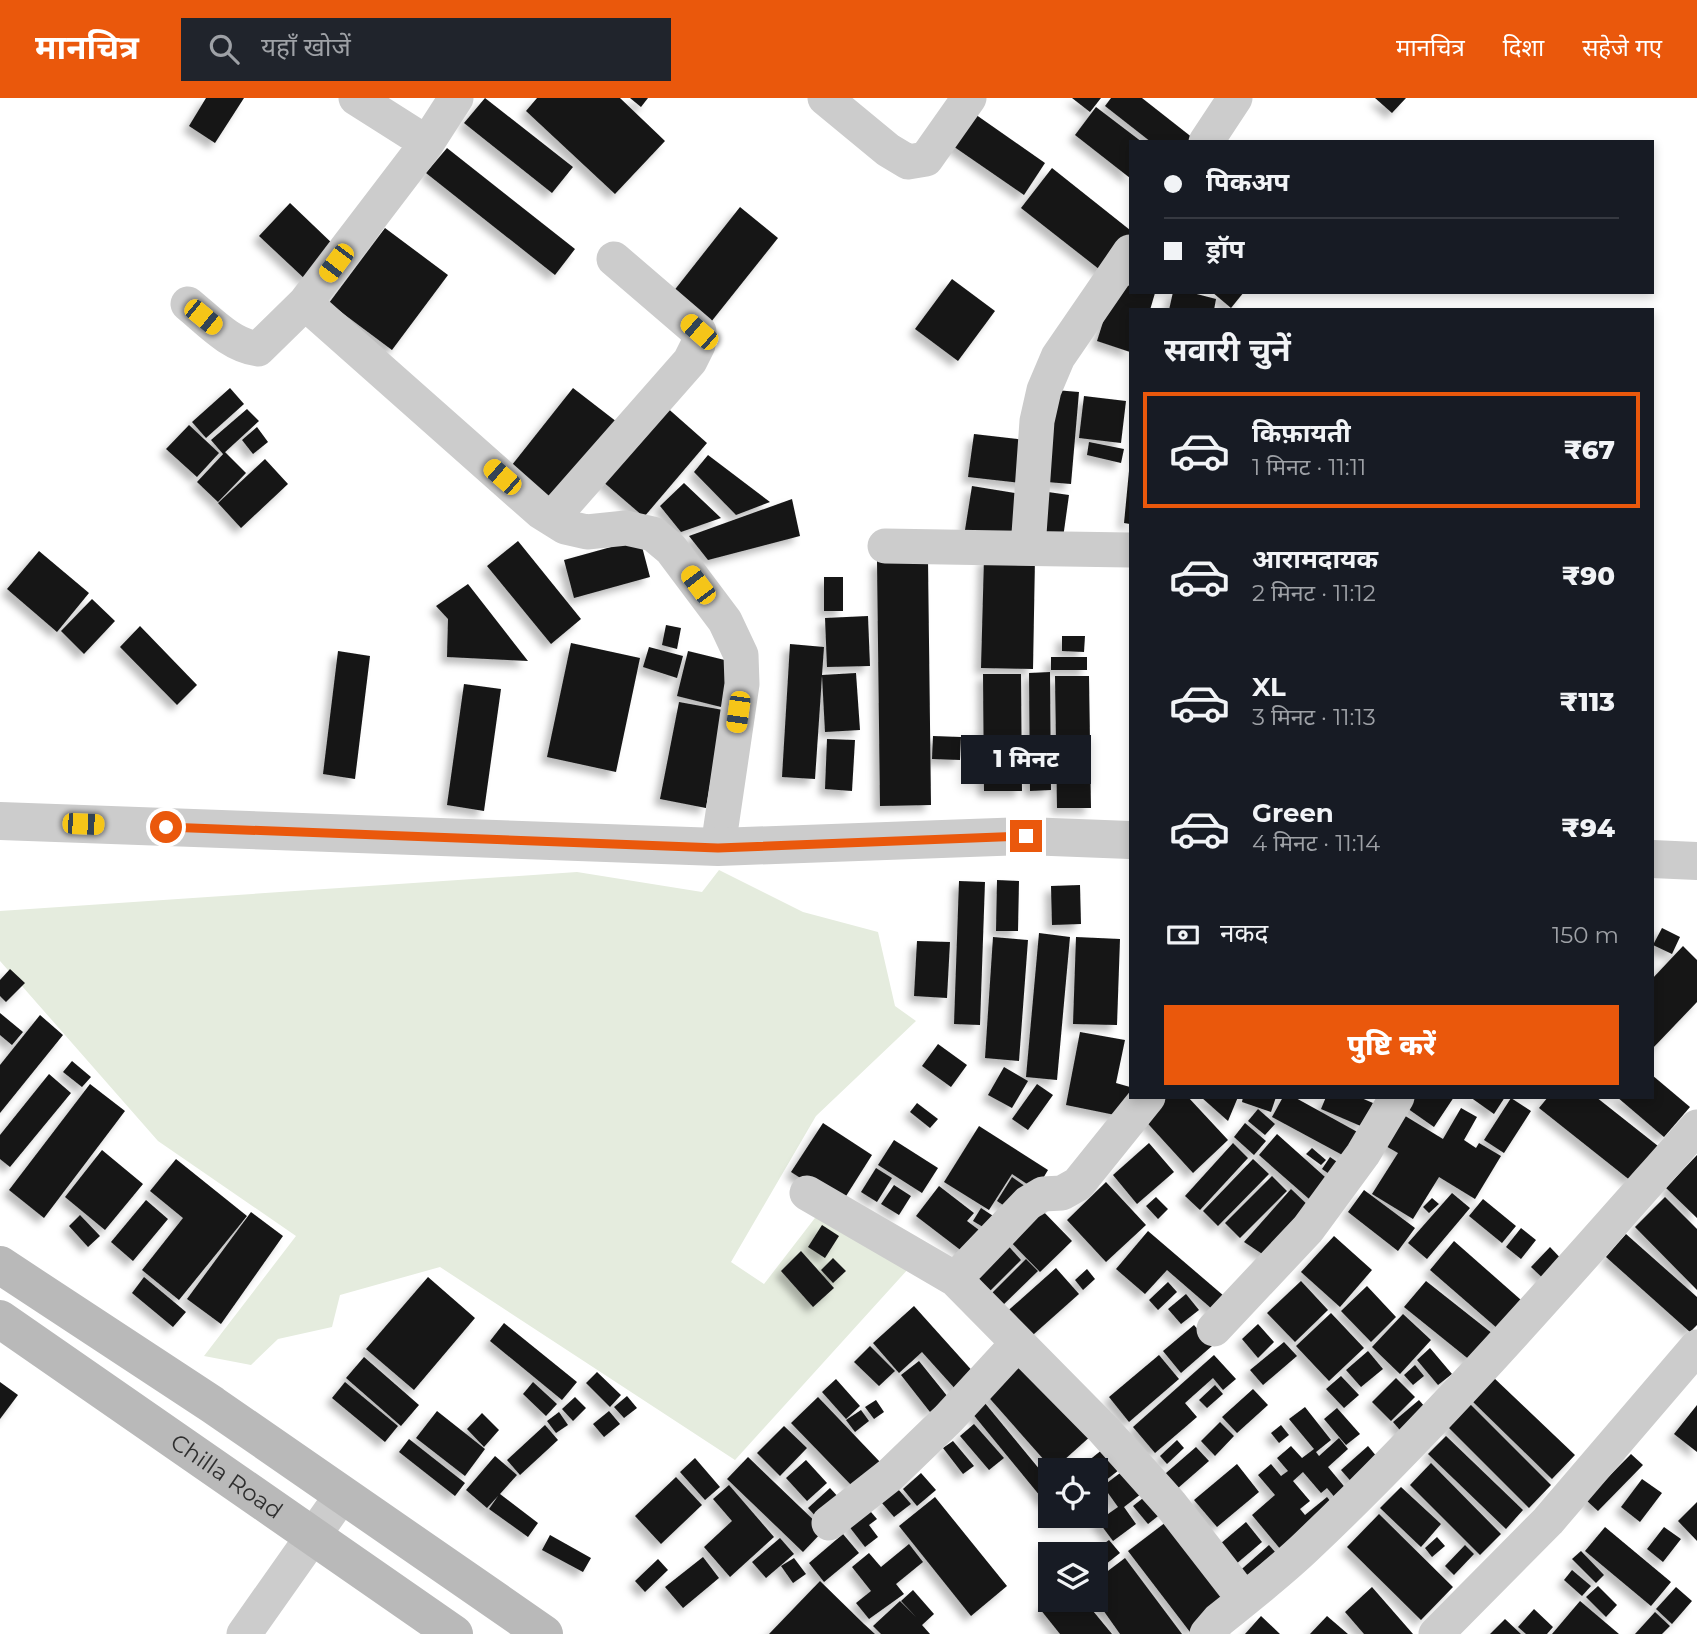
<!DOCTYPE html>
<html lang="hi">
<meta charset="utf-8">
<style>
:root{--surface:#171b24;--page:#20242c;--text:#f1f3f6;--muted:#9ea1a6;--line:#363941;--accent:#ea580c}
body{margin:0;font-family:Montserrat,"Noto Sans Devanagari",sans-serif;background:var(--page);color:var(--text);height:100vh;display:flex;flex-direction:column;font-size:26px;white-space:nowrap}
*{box-sizing:border-box;margin:0}
p{font-size:23px;color:var(--muted)}
.icon{flex:none;width:38px;height:38px;fill:none;stroke:currentColor;stroke-width:2;stroke-linecap:round;stroke-linejoin:round}
.map{position:relative;flex:1;overflow:hidden}
.sheet{position:absolute;left:1129px;top:210px;width:525px;height:791px;display:flex;flex-direction:column;background:var(--surface);border-radius:0px;box-shadow:0 4px 10px #0003}
.sheet>*{flex:none}
.hud{position:absolute;left:1129px;top:42px;width:525px;height:154px;border-radius:0px;box-shadow:0 4px 10px #0003;display:grid;align-content:center;height:154px;padding:0 35px;background:var(--surface)}
.tools{position:absolute;left:1038px;top:1360px;display:grid;gap:14px}
.tools a{display:grid;place-items:center;width:70px;height:70px;border-radius:0px;background:var(--surface);box-shadow:0 4px 10px #0003;font-size:35px}
.end{position:absolute;width:32px;height:32px;margin:-16px;border:9px solid #ea580c;background:#fff;box-shadow:0 0 0 4px #fff}
.from{border-radius:50%}
.bubble{position:absolute;height:49px;border-radius:0px;background:var(--surface);box-shadow:0 4px 10px #0003;font-size:23px;font-weight:800;line-height:49px;text-align:center}
.car{position:absolute;width:21px;height:42px;margin:-21px -10px;border-radius:9px;box-shadow:0 0 5px 2px #0007;background:linear-gradient(#f5c518 24%,#345 0 40%,#f5c518 0 76%,#345 0 86%,#f5c518 0)}
.hud b{display:flex;align-items:center;gap:24px;height:66px;font-size:26px}
.hud b+b{border-top:2px solid var(--line)}
.hud i{width:18px;height:18px;background:var(--text)}
ul{padding:0;list-style:none}
li{display:flex;align-items:center;gap:21px;height:116px;margin:0 14px 10px;padding:0 21px;border:4px solid transparent;border-radius:0px}
li div{flex:1}
li b{display:block;font-size:26px}
li em{font-style:normal;font-weight:800}
li.current{border-color:var(--accent)}
li>.icon{width:63px;height:63px;stroke-width:1.5}
h2{padding:0 35px;font-size:32px;line-height:84px}
.pay{display:flex;align-items:center;gap:18px;height:77px;padding:0 35px;font-size:26px}
.pay p{margin-inline-start:auto}
.button{display:flex;gap:14px;margin-top:auto;padding:14px 35px}
.button a{flex:1;height:80px;border-radius:0px;background:var(--accent);color:#fff;font-size:28px;font-weight:800;line-height:80px;text-align:center}
header{display:flex;align-items:center;gap:42px;box-sizing:border-box;height:98px;padding:0 35px;background:var(--accent);color:#fff}
header strong{font-size:33px}
nav{display:flex;gap:38px;margin-inline-start:auto;font-size:24px}
.search{width:490px;height:63px;background:var(--page);display:flex;align-items:center;gap:18px;box-sizing:border-box;padding:0 24px;border-radius:0px;color:var(--muted);font-size:26px}
.map>svg:first-child{display:block}
.green{fill:#e5ecde}
.building{fill:#161616;filter:url(#shadow)}
.lines{fill:none;stroke-linecap:round;stroke-linejoin:round}
.minor{stroke:#ccc;stroke-width:35}
.tertiary{stroke:#ccc;stroke-width:38}
.secondary{stroke:#b9b9b9;stroke-width:38}
.route{stroke:#ea580c;stroke-width:9}
.labels{text-anchor:middle;dominant-baseline:central;stroke-width:7;stroke-linejoin:round;paint-order:stroke}
.street-label{font-size:23px;fill:#2f2f2f;stroke:#fff}
</style>
<header>
<strong>मानचित्र</strong>
<div class="search"><svg class="icon" aria-label="search" viewBox="0 0 24 24"><circle cx="10" cy="10" r="6"/><path d="M15 15l6 6"/></svg>यहाँ खोजें</div>
<nav><a>मानचित्र</a><a>दिशा</a><a>सहेजे गए</a></nav>
</header>
<div class="map">
<svg width="1697" height="1536" viewBox="0 0 1697 1536">
<defs>
<filter id="shadow"><feDropShadow dx="-6" dy="6" stdDeviation="3.5" flood-color="#0004"/></filter>
</defs>
<rect width="100%" height="100%" fill="#fff"/>
<path class="green" d="M719,772L803,814L878,834L895,908L916,923L816,1018L731,1164L764,1186L818,1116L909,1170L735,1362L440,1169L340,1197L332,1229L278,1241L251,1267L204,1258L296,1138L158,1043L0,863V813L577,774L702,794Z"/>
<path class="building" d="M206,0H244L215,45L189,28Z
M485,0L573,69L552,95L464,25Z
M537,0H620L665,43L615,96L526,13Z
M630,0H648L641,9Z
M1072,0H1101L1090,14Z
M1111,0H1142L1198,44H1151L1105,8Z
M1375,0H1406L1392,15Z
M1096,9L1142,44H1130V80L1075,37Z
M972,14L1045,65L1024,97L950,46Z
M447,50L575,151L555,177L426,75Z
M1052,70L1130,132V140L1104,175L1021,110Z
M290,105L336,149L306,182L259,138Z
M740,109L778,140L711,224L673,194Z
M385,130L448,177L392,252L329,205Z
M952,181L995,213L958,263L915,231Z
M1116,183L1130,188V194L1155,195L1150,212H1130V254L1097,243Z
M1173,194H1189L1216,201L1214,212H1169Z
M1212,194H1244L1231,210Z
M230,290L244,306L206,340L192,324Z
M573,290L617,324L552,406L508,372Z
M1055,292L1079,294L1071,386L1047,384Z
M1084,298L1126,303L1121,345L1079,340Z
M664,307L707,345L644,419L601,382Z
M247,311L259,323L223,356L211,342Z
M189,327L219,355L197,379L166,351Z
M257,329L268,344L253,356L242,342Z
M974,336L1035,343L1030,386L968,379Z
M1089,344L1124,351L1121,365L1087,357Z
M225,354L246,375L218,404L197,384Z
M708,357L770,404L736,417L694,374Z
M265,361L288,386L241,430L218,405Z
M1129,373H1130V426L1124,425Z
M684,385L721,420L681,434L660,408Z
M972,388L1021,396L1014,439L965,432Z
M1048,394L1069,397L1063,440L1042,437Z
M792,401L800,438L708,462L689,438Z
M640,441L650,479L574,500L564,462Z
M518,443L581,521L551,546L487,468Z
M39,453L89,495L57,534L7,491Z
M984,460H1035L1033,571L981,570Z
M928,462L931,707L880,708L877,463Z
M824,479H843V513H824Z
M468,486L528,563L447,559L448,521L436,508Z
M92,501L115,523L84,556L61,533Z
M868,518L870,568L827,569L825,520Z
M666,527L681,530L677,551L662,547Z
M140,528L197,587L177,607L120,549Z
M1062,538H1085L1084,554L1062,553Z
M571,545L640,560L616,674L547,659Z
M790,546L824,549L822,577L856,575L860,632L825,634L822,578L815,681L782,679Z
M649,549L683,558L677,580L643,569Z
M338,553L370,558L355,681L323,676Z
M688,553L737,565L725,610L677,598Z
M1051,559H1087V572H1051Z
M1050,574L1051,692L1030,693L1029,575Z
M983,576H1021L1022,693H984Z
M1055,578H1089L1091,710H1057Z
M464,586L501,591L484,713L447,707Z
M679,604L723,612L706,710L660,701Z
M933,638L961,639L960,662L932,661Z
M827,641L855,642L852,693L825,691Z
M997,782L1019,783L1018,833H996Z
M959,783L985,784L980,927L954,926Z
M1080,787L1081,826L1052,827L1051,788Z
M1662,830L1680,839L1672,856L1653,847Z
M1039,835L1070,839L1057,982L1026,979Z
M993,839L1028,842L1019,963L985,960Z
M1076,839L1120,841L1117,927L1073,926Z
M917,843L950,844L947,900L914,898Z
M1683,848L1697,862V904L1652,951V881Z
M10,871L25,885L6,904L0,898V882Z
M0,915L23,934L12,947L0,937Z
M40,917L63,937L0,1015V967Z
M1080,934L1125,942L1116,985L1130,989V1001L1120,1018L1066,1007Z
M938,946L967,967L951,989L922,968Z
M72,963L91,979L82,989L63,974Z
M1004,969L1028,983L1012,1010L988,997Z
M49,976L71,995L10,1069L0,1061V1037Z
M1652,977L1690,1009L1664,1039L1617,999H1652Z
M90,986L125,1013L44,1120L9,1092Z
M1037,986L1053,997L1028,1032L1012,1021Z
M1159,999H1188L1228,1042L1193,1075L1140,1017Z
M1201,999H1238L1228,1023Z
M1243,999H1276L1271,1014L1242,1004Z
M1283,999H1294L1361,1036L1348,1060L1272,1019Z
M1326,999H1359L1373,1005L1363,1029L1321,1011Z
M1410,999H1454L1434,1029L1404,1008Z
M1470,999H1505L1494,1016Z
M1548,999H1596L1658,1048L1631,1083L1539,1010Z
M1511,1000L1531,1013L1504,1055L1484,1042Z
M917,1005L938,1021L930,1030L910,1014Z
M1461,1010L1477,1019L1464,1042L1476,1050L1479,1045L1501,1058L1475,1101L1439,1079L1413,1121L1372,1096L1398,1055L1384,1047L1402,1016L1443,1041Z
M1258,1011L1275,1026L1265,1037L1248,1023Z
M823,1025L872,1057L841,1106L791,1074Z
M1245,1025L1266,1043L1254,1057L1234,1039Z
M979,1028L1048,1072L1036,1092L1012,1076L989,1112L944,1084Z
M1277,1036L1334,1087L1316,1107L1259,1057Z
M894,1042L938,1070L922,1095L878,1067Z
M1149,1045L1174,1074L1137,1106L1113,1077Z
M1233,1045L1248,1060L1200,1112L1185,1098Z
M1312,1050L1326,1062L1321,1067L1306,1056Z
M102,1052L143,1086L105,1132L65,1099Z
M1697,1057V1120L1666,1090Z
M1330,1059L1346,1070L1338,1082L1322,1071Z
M176,1061L247,1118L179,1202L142,1172L183,1120L150,1093Z
M1253,1061L1269,1076L1218,1128L1203,1113Z
M876,1070L892,1080L877,1104L861,1094Z
M1272,1078L1287,1093L1240,1140L1225,1125Z
M1012,1079L1029,1091L1015,1115L997,1103Z
M1106,1084L1146,1127L1106,1164L1067,1122Z
M894,1087L911,1098L899,1117L881,1106Z
M939,1088L974,1115L967,1123L983,1135L967,1157L916,1118Z
M1291,1091L1312,1111L1267,1159L1244,1144Z
M1364,1092L1415,1130L1398,1153L1348,1114Z
M1452,1095L1470,1110L1427,1161L1408,1145Z
M1156,1099L1168,1111L1158,1121L1146,1108Z
M1665,1099L1697,1131V1192L1635,1129Z
M1432,1100L1439,1106L1429,1115L1423,1109Z
M1483,1101L1516,1128L1502,1145L1469,1118Z
M146,1102L168,1121L133,1163L111,1144Z
M1037,1107L1072,1143L1040,1174L1005,1138Z
M981,1110L1004,1125L993,1135L973,1123Z
M251,1114L283,1138L221,1226L187,1201Z
M80,1117L100,1138L88,1149L69,1128Z
M822,1127L839,1138L825,1160L808,1149Z
M1521,1130L1536,1142L1521,1161L1506,1149Z
M1148,1133L1231,1204L1219,1217L1167,1172L1145,1196L1116,1171Z
M1626,1136L1697,1199V1227L1690,1234L1606,1159Z
M1334,1138L1372,1172L1340,1209L1301,1174Z
M1003,1142L1021,1162L988,1195L968,1175Z
M1454,1143L1529,1209L1505,1237L1430,1172Z
M1550,1149L1567,1167L1549,1186L1531,1169Z
M801,1153L834,1190L813,1209L781,1173Z
M833,1160L846,1173L833,1185L821,1172Z
M1026,1161L1038,1173L1001,1209L989,1198Z
M1056,1170L1079,1196L1025,1244L1002,1218Z
M1087,1171L1095,1181L1083,1192L1075,1182Z
M144,1179L186,1214L173,1229L132,1195Z
M428,1179L475,1220L414,1292L366,1251Z
M1301,1183L1328,1212L1295,1244L1267,1215Z
M1426,1183L1493,1236L1471,1263L1404,1209Z
M1168,1184L1177,1194L1158,1212L1149,1202Z
M1367,1188L1396,1219L1371,1244L1341,1213Z
M1186,1196L1199,1212L1181,1226L1168,1211Z
M914,1208L976,1277L958,1294L922,1254L899,1275L873,1245Z
M1331,1215L1364,1250L1329,1283L1296,1248Z
M1403,1216L1431,1242L1400,1276L1372,1249Z
M504,1225L577,1284L562,1302L490,1243Z
M1258,1226L1274,1244L1258,1260L1242,1241Z
M1194,1227L1212,1248L1181,1275L1163,1253Z
M1284,1244L1297,1258L1263,1287L1250,1272Z
M870,1248L895,1273L879,1288L854,1264Z
M1430,1250L1452,1276L1438,1287L1417,1262Z
M1368,1253L1383,1271L1361,1289L1346,1272Z
M1159,1257L1179,1281L1129,1324L1109,1299Z
M1214,1257L1236,1281L1223,1292L1213,1280L1185,1305L1197,1319L1155,1355L1133,1329Z
M364,1259L419,1307L401,1328L346,1280Z
M1022,1262L1093,1336L1053,1372L984,1294Z
M919,1263L948,1299L930,1314L901,1277Z
M1415,1267L1424,1278L1413,1287L1404,1277Z
M597,1274L621,1297L610,1309L586,1285Z
M1341,1278L1359,1297L1344,1310L1326,1291Z
M1493,1279L1575,1357L1552,1381L1471,1302Z
M1396,1280L1415,1299L1391,1323L1372,1304Z
M836,1281L860,1308L846,1321L822,1294Z
M0,1284L18,1297L0,1321Z
M345,1284L398,1328L385,1344L332,1300Z
M533,1284L557,1306L546,1318L523,1296Z
M1215,1287L1223,1296L1207,1310L1199,1302Z
M1253,1291L1268,1307L1237,1335L1222,1319Z
M627,1298L637,1310L624,1320L614,1309Z
M575,1299L586,1310L573,1323L562,1311Z
M818,1299L880,1364L854,1390L791,1325Z
M876,1302L884,1314L874,1321L865,1309Z
M1419,1302L1431,1316L1405,1338L1393,1324Z
M984,1304L1050,1384V1399L1045,1404L972,1315Z
M1470,1306L1551,1387L1529,1410L1448,1329Z
M1697,1307V1354L1674,1336Z
M1305,1309L1331,1342L1316,1354L1319,1358L1339,1340L1348,1351L1328,1369L1353,1399L1342,1408L1327,1390L1321,1395L1303,1374L1293,1383L1310,1403L1300,1411L1305,1417L1327,1399L1338,1413L1287,1459L1252,1417L1275,1397L1258,1377L1271,1366L1281,1378L1288,1373L1277,1360L1291,1348L1302,1360L1314,1351L1289,1321Z
M1337,1310L1360,1336L1346,1347L1324,1321Z
M861,1312L869,1323L855,1334L846,1322Z
M437,1313L485,1351L465,1378L416,1340Z
M609,1313L620,1326L604,1339L593,1326Z
M559,1314L568,1327L556,1335L547,1323Z
M482,1315L499,1332L484,1349L467,1331Z
M1220,1324L1234,1338L1215,1358L1201,1343Z
M974,1326L1004,1360L989,1372L960,1338Z
M545,1327L558,1342L520,1377L507,1362Z
M1281,1327L1289,1337L1279,1345L1271,1335Z
M784,1328L807,1350L780,1378L757,1355Z
M1446,1338L1523,1412L1506,1431L1428,1356Z
M409,1341L465,1385L455,1398L399,1354Z
M1177,1342L1184,1350L1167,1366L1160,1358Z
M953,1343L974,1368L963,1376L943,1350Z
M1368,1348L1382,1365L1355,1388L1341,1372Z
M1196,1349L1209,1363L1170,1397L1158,1382Z
M1103,1351L1119,1372L1096,1390L1106,1403L1096,1411V1372H1077Z
M1631,1356L1643,1367L1598,1413L1586,1402Z
M495,1358L517,1377L500,1396L538,1425L528,1439L489,1411L498,1398L487,1410L466,1392Z
M748,1359L824,1432L803,1454L727,1381Z
M695,1360L720,1389L705,1402L680,1374Z
M806,1362L827,1385L807,1403L786,1380Z
M1431,1365L1501,1436L1480,1457L1410,1387Z
M1237,1366L1259,1394L1217,1429L1194,1402Z
M1124,1372L1141,1396L1124,1409L1136,1426L1113,1443L1098,1423L1118,1409L1103,1388Z
M921,1375L936,1392L917,1408L903,1391Z
M676,1379L702,1407L661,1446L635,1418Z
M1642,1381L1662,1395L1640,1424L1621,1409Z
M729,1387L774,1439L730,1479L704,1449L732,1423L713,1401Z
M1401,1389L1441,1426L1421,1449L1380,1410Z
M830,1390L841,1402L819,1422L808,1410Z
M898,1391L911,1406L894,1419L882,1405Z
M1152,1393L1167,1411L1148,1426L1133,1408Z
M935,1399L1007,1488L971,1518L899,1428Z
M1697,1404V1443L1678,1423Z
M865,1407L877,1421L869,1427L878,1439L865,1449L848,1427Z
M1379,1416L1453,1489L1421,1522L1347,1449Z
M1170,1421L1231,1502L1190,1534L1128,1453Z
M1246,1424L1262,1444L1229,1472L1213,1452Z
M1605,1429L1671,1484L1651,1508L1585,1453Z
M1664,1429L1681,1441L1663,1464L1647,1451Z
M843,1436L859,1455L824,1484L809,1465Z
M550,1437L591,1460L583,1474L542,1452Z
M1437,1439L1445,1448L1432,1459L1425,1450Z
M780,1440L794,1456L766,1480L752,1464Z
M1109,1442L1120,1455L1096,1474V1456H1090Z
M909,1446L923,1464L896,1486L904,1496L869,1521L856,1505L871,1493L852,1469L869,1455L881,1469Z
M1269,1447L1282,1462L1247,1491L1235,1477Z
M1465,1447L1474,1456L1454,1477L1445,1468Z
M1581,1453L1604,1477L1596,1485L1572,1461Z
M703,1459L719,1480L683,1510L665,1489Z
M794,1460L806,1476L793,1485L781,1468Z
M1125,1460L1182,1536H1120L1096,1502V1482Z
M658,1461L668,1472L645,1494L635,1483Z
M1572,1472L1591,1488L1582,1498L1564,1482Z
M820,1483L864,1526L875,1536H769Z
M1598,1488L1617,1507L1606,1519L1586,1499Z
M1372,1489L1413,1536H1364L1345,1514Z
M1676,1489L1692,1503L1672,1526L1656,1511Z
M913,1492L934,1516L922,1527L930,1536H881L873,1528L900,1503L916,1519L901,1503Z
M1052,1502H1084L1112,1536H1060L1040,1511Z
M1580,1503L1619,1536H1552Z
M1534,1511L1553,1529L1547,1536H1526L1518,1529Z
M1655,1514L1670,1528L1662,1536H1635Z
M1261,1518L1280,1536H1245Z
M1327,1518L1348,1536H1310Z
M1505,1521L1521,1536H1490Z"/>
<g class="lines">
<path class="minor" d="M356,0L427,45
M825,0L888,52L908,64L926,61L969,0
M1206,44L1235,0
M305,205L541,414L565,429L587,434L626,430L653,436L671,451L725,523L741,557L742,586L718,749
M188,206C209,223 230,247 258,251L305,205L427,45L456,0
M552,420L690,263L698,247L699,234L614,161
M885,448L1130,452
M1028,450L1037,323L1044,292L1058,259L1130,154
M807,1095L955,1181L1104,1332L1171,1407L1244,1501
M955,1181L1028,1105L1043,1096L1062,1095L1078,1086L1148,999
M1214,1231L1308,1131L1363,1056L1397,999
M829,1425L890,1377L948,1321L1017,1246
M244,1536L342,1397
M1207,1536L1219,1522C1249,1498 1280,1474 1308,1447C1446,1316 1571,1171 1697,1029
M1436,1536L1548,1423L1697,1249"/>
<path class="tertiary" d="M0,723L718,749L1026,738L1130,742
M1652,761L1697,763"/>
<g class="secondary">
<path d="M0,1167L213,1307L544,1536"/>
<path id="s1" d="M0,1221L454,1536"/>
</g>
</g>
<g class="lines">
<path class="route" d="M166,729L718,750L1026,738"/>
</g>
<g class="labels">
<g class="street-label">
<text stroke="none"><textPath href="#s1" startOffset="276">Chilla Road</textPath></text>
</g>
</g>
</svg>
<div class="tools">
<a><svg class="icon" aria-label="locate" viewBox="0 0 24 24"><circle cx="12" cy="12" r="6"/><path d="M12 2v4M12 18v4M2 12h4M18 12h4"/></svg></a>
<a><svg class="icon" aria-label="layers" viewBox="0 0 24 24"><path d="M12 4l9 5-9 5-9-5zM3 14l9 5 9-5"/></svg></a>
</div>
<i class="end from" style="left:166px;top:729px"></i>
<i class="end" style="left:1026px;top:738px"></i>
<div class="bubble" style="left:961px;top:637px;width:130px">1 मिनट</div>
<i class="car" style="left:336px;top:165px;rotate:217deg"></i>
<i class="car" style="left:203px;top:219px;rotate:129deg"></i>
<i class="car" style="left:699px;top:234px;rotate:311deg"></i>
<i class="car" style="left:502px;top:379px;rotate:311deg"></i>
<i class="car" style="left:698px;top:487px;rotate:323deg"></i>
<i class="car" style="left:738px;top:614px;rotate:188deg"></i>
<i class="car" style="left:83px;top:726px;rotate:92deg"></i>
<div class="hud">
<b><i class="from"></i>पिकअप</b>
<b><i></i>ड्रॉप</b>
</div>
<section class="sheet">
<h2>सवारी चुनें</h2>
<ul>
<li class="current"><svg class="icon" aria-label="car" viewBox="0 0 24 24"><path d="M5 17H2v-5l4-1 3-4h7l3 4 3 1v5h-3M9 17h6M6 11h13"/><circle cx="7" cy="17" r="2"/><circle cx="17" cy="17" r="2"/></svg><div><b>किफ़ायती</b><p>1 मिनट · 11:11</p></div><em>₹67</em></li>
<li><svg class="icon" aria-label="car" viewBox="0 0 24 24"><path d="M5 17H2v-5l4-1 3-4h7l3 4 3 1v5h-3M9 17h6M6 11h13"/><circle cx="7" cy="17" r="2"/><circle cx="17" cy="17" r="2"/></svg><div><b>आरामदायक</b><p>2 मिनट · 11:12</p></div><em>₹90</em></li>
<li><svg class="icon" aria-label="car" viewBox="0 0 24 24"><path d="M5 17H2v-5l4-1 3-4h7l3 4 3 1v5h-3M9 17h6M6 11h13"/><circle cx="7" cy="17" r="2"/><circle cx="17" cy="17" r="2"/></svg><div><b>XL</b><p>3 मिनट · 11:13</p></div><em>₹113</em></li>
<li><svg class="icon" aria-label="car" viewBox="0 0 24 24"><path d="M5 17H2v-5l4-1 3-4h7l3 4 3 1v5h-3M9 17h6M6 11h13"/><circle cx="7" cy="17" r="2"/><circle cx="17" cy="17" r="2"/></svg><div><b>Green</b><p>4 मिनट · 11:14</p></div><em>₹94</em></li>
</ul>
<div class="pay"><svg class="icon" aria-label="cash" viewBox="0 0 24 24"><path d="M3 7h18v10H3z"/><circle cx="12" cy="12" r="2"/></svg>नकद<p>150 m</p></div>
<div class="button"><a>पुष्टि करें</a></div>
</section>
</div>
